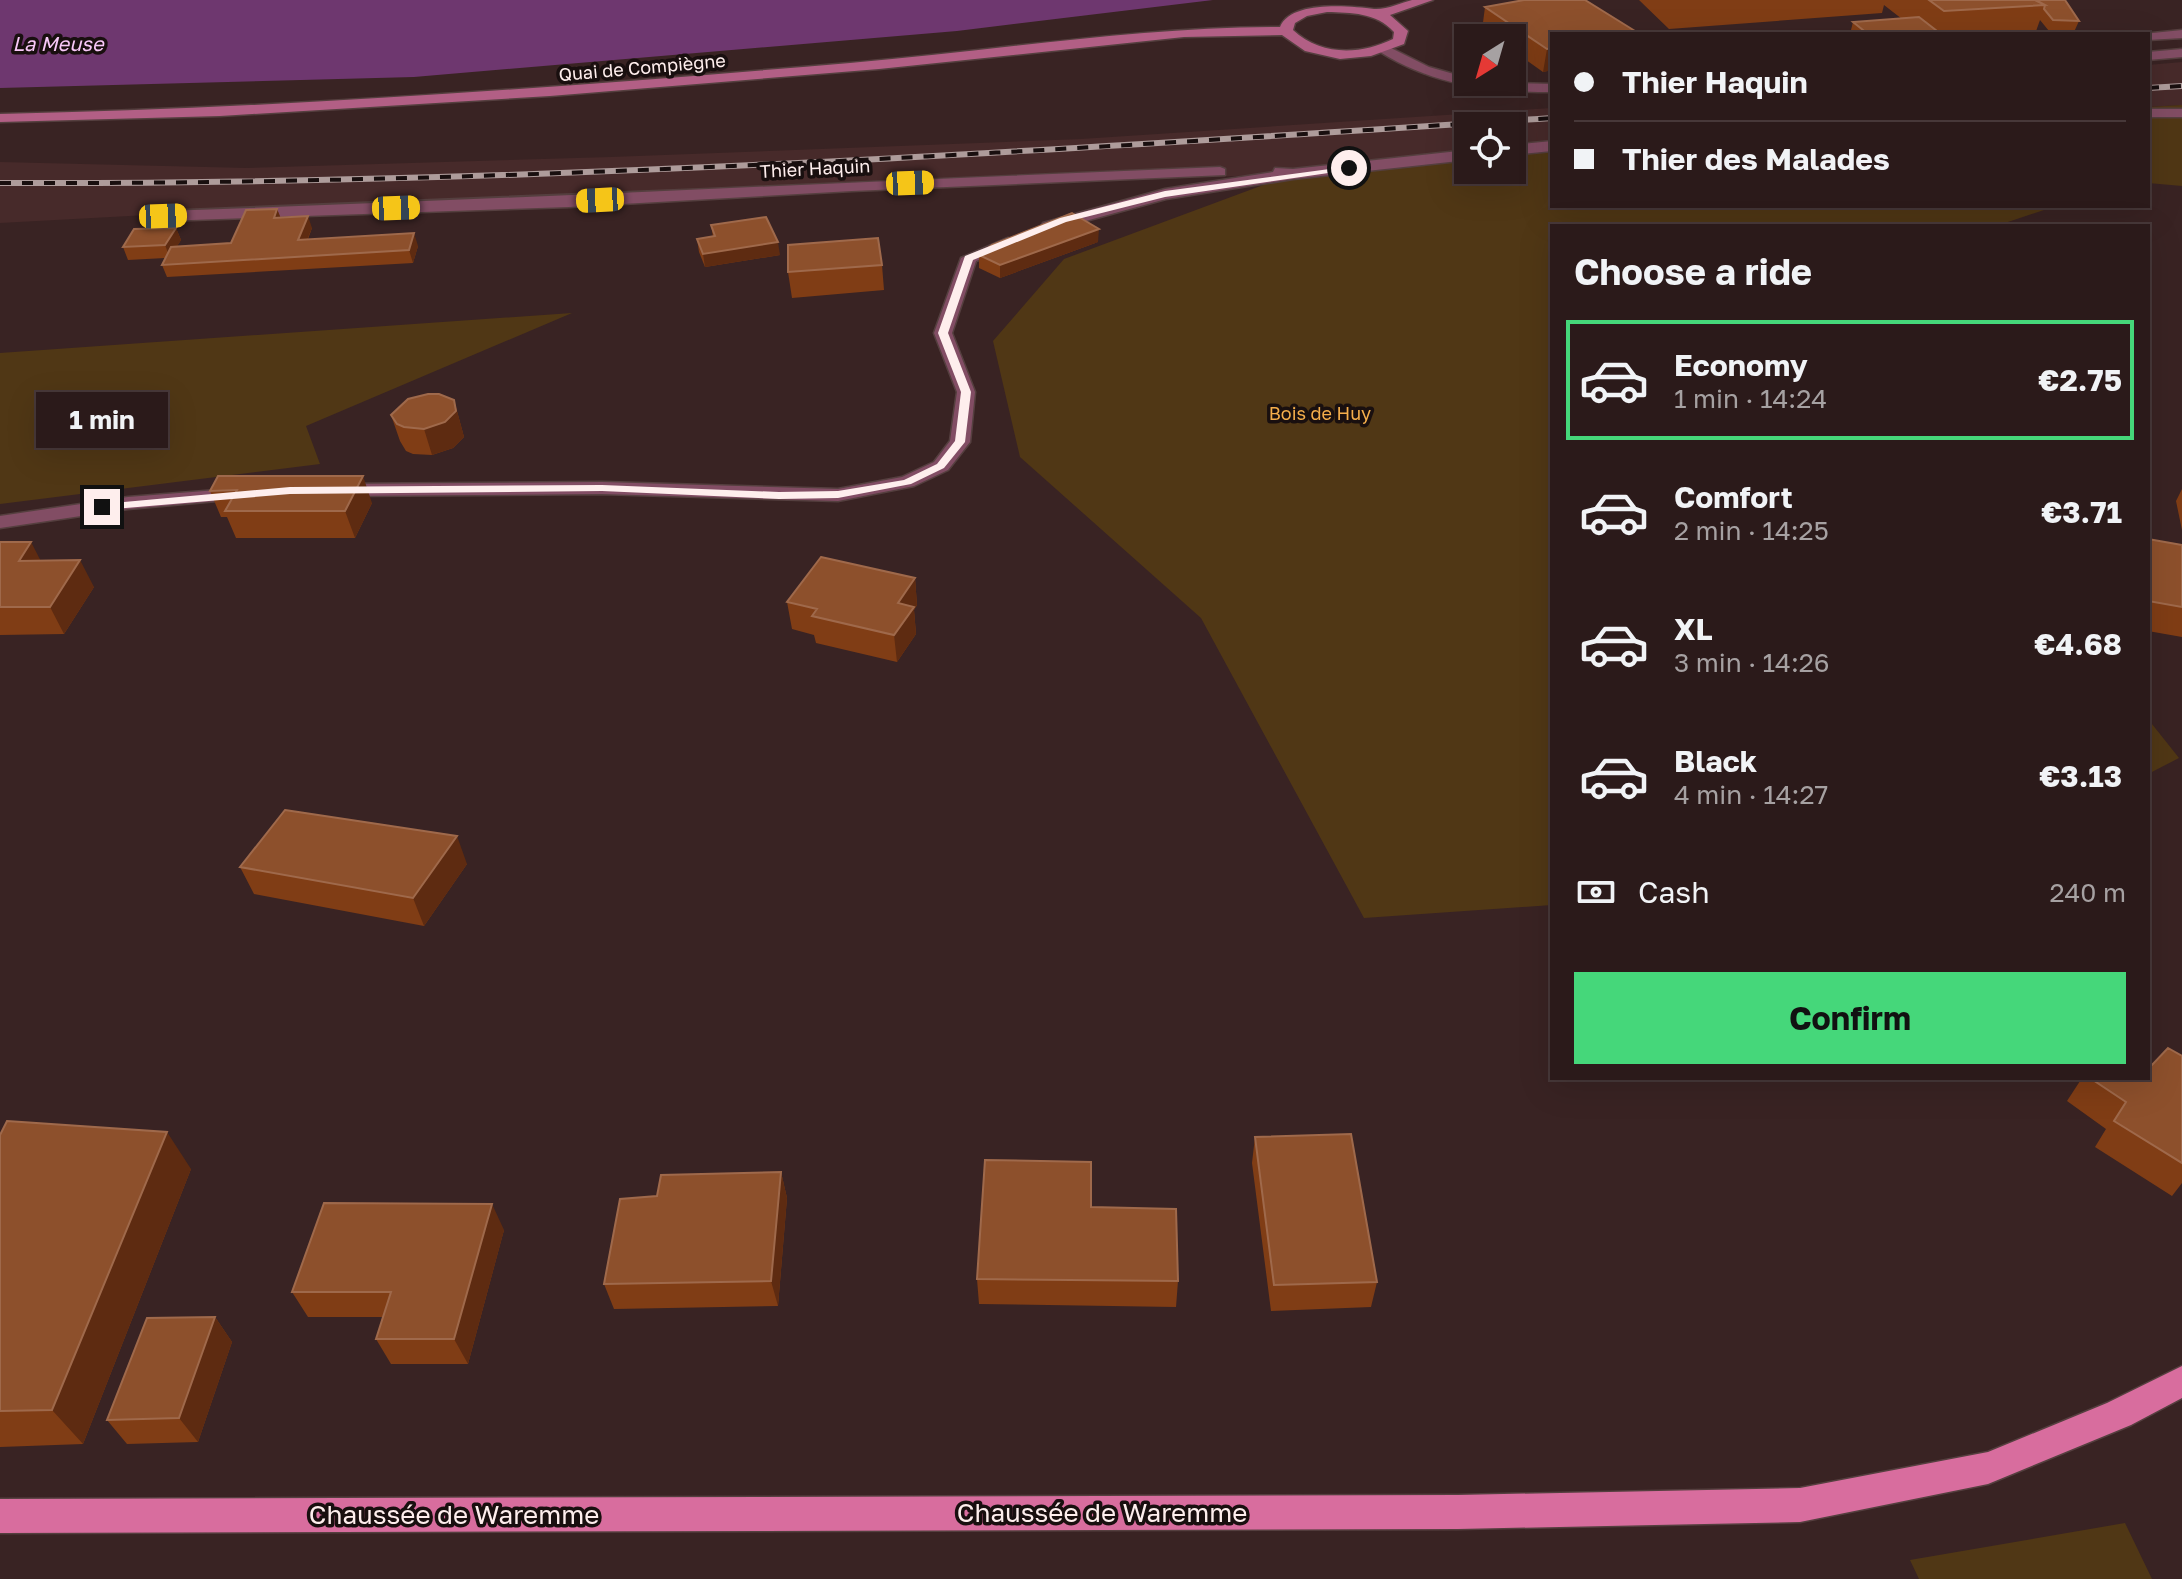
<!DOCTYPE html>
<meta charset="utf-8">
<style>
:root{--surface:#2b1a1a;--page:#332323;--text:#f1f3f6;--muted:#a6a1a2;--line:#473839;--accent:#45d77a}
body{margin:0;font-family:"Golos Text",sans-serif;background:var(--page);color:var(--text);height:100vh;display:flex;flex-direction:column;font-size:30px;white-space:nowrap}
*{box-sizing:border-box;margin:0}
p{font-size:26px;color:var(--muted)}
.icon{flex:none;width:44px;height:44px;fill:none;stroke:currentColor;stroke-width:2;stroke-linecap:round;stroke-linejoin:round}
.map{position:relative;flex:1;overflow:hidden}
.details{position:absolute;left:1550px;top:224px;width:600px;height:856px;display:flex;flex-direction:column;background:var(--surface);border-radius:0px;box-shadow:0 8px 32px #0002,0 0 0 2px var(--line)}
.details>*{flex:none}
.guide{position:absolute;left:1550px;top:32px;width:600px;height:176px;border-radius:0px;box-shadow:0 8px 32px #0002,0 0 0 2px var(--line);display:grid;align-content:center;height:176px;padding:0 24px;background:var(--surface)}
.needle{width:52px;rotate:217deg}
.tools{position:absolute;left:1454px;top:24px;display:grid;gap:16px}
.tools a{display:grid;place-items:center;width:72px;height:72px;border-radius:0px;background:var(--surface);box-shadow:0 8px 32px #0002,0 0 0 2px var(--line);font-size:40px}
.end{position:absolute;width:36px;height:36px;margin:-18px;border:10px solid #feeeed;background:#111;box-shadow:0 0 0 4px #111}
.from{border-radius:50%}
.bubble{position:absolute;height:56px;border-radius:0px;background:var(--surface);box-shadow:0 8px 32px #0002,0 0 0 2px var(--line);font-size:26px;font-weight:700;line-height:56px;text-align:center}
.car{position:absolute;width:24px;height:48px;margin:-24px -12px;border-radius:10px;box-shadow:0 0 6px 2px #0007;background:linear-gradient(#f5c518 24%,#345 0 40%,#f5c518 0 76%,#345 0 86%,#f5c518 0)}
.guide b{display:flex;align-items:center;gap:28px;height:76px;font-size:30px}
.guide b+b{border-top:2px solid var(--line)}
.guide i{width:20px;height:20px;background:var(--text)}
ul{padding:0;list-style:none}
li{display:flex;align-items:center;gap:24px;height:120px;margin:0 16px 12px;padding:0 8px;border:4px solid transparent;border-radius:0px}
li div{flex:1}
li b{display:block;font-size:30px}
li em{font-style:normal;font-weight:700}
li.current{border-color:var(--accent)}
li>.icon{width:72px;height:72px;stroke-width:1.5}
h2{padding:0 24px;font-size:36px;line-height:96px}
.pay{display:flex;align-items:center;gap:20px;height:88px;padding:0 24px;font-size:30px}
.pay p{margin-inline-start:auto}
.action{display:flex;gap:16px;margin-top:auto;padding:16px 24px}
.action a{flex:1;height:92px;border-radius:0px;background:var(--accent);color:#111;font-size:32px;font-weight:700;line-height:92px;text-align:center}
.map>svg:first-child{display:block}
.built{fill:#472a2a}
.green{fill:#503715}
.water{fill:#6e376f}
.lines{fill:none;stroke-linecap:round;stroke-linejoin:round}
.minor-casing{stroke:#553f3f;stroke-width:3}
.tertiary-casing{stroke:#553f3f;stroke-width:3}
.secondary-casing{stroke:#553f3f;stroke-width:3}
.primary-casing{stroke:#553f3f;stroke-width:3}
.minor{fill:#824d64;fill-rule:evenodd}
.tertiary{fill:#824d64;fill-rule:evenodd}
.secondary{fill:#b25f85;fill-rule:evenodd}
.primary{fill:#d86d9e;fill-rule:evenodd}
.rail-casing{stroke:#ae9c9b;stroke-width:6}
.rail{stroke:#190f0f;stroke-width:4;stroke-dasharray:11;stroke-linecap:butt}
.wall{fill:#803d15}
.shaded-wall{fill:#5e2b11}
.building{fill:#8d502c;stroke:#9f694b;stroke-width:2}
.route{fill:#feeeed}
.labels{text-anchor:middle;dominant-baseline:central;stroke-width:7;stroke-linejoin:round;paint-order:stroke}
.far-street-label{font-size:18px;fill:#feeeed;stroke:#190f0f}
.far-park-label{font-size:18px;fill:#f5ae4b;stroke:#190f0f}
.far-water-label{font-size:20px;font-style:italic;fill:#f9c8f9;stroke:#190f0f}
.near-street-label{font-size:26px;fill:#feeeed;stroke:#190f0f}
</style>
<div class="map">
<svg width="2182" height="1579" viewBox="0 0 2182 1579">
<rect width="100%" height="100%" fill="#392323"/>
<path class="built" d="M2182,62V105L2148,107V65Z
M1552,108V147L1512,151V126H1468V156L1293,174L166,214L0,223V162L247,168L611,157L1081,139Z"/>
<path class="green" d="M2182,105V186L2148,183V107Z
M1552,147V206H2056L1996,226H1552V905L1364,918L1201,618L1020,457L993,341L1064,259L1293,174L1468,156V170H1512V151Z
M572,313L306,426L320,464L0,504V353Z
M2148,719L2179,758L2148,774Z
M2125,1523L2152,1579H1919L1910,1560Z"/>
<path class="water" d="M0,0H1213L957,31L414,77L0,88Z"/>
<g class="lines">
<g class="minor-casing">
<path id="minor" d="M2182,49V57L2148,60V52Z
M2148,109H2182V117H2148Z
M1552,141V151L1512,155V145Z
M1468,150V160L1293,179L1166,199L1049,231L1041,226L1043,223L1165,189L1273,172L1275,168L1293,169Z
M1220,167L1225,169V175L852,191L569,207L163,221L155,216L163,211C515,199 868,181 1220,167Z
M1008,238L1014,240L1016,243L1014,246L976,261L952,333L975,392L970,442L948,470L914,486L838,501L602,494L336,496L326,490L336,484L602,482L838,489L902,477L934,462L950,441L957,392L934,333L961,258Z
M243,488L250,490L253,494L250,498L128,509L0,528V516L128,497Z"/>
</g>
<g class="tertiary-casing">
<path id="tertiary" d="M2182,30V38L2148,40V34H2143Z
M1385,45L1429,67L1468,78V82L1552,84V92C1490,92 1433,85 1380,52L1378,49Z"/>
</g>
<g class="secondary-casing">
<path id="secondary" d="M1412,0H1433L1390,15L1408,31L1404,44L1371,56L1340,59L1305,51L1282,35L1184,37L879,69L550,96L220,116L0,122V114C284,108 567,87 850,63C994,51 1136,27 1280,27C1291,0 1350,6 1374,9C1386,10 1401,3 1412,0ZM1327,12C1351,13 1376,12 1394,32L1393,39C1360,55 1321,56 1293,30L1295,23L1307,16Z"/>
</g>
<g class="primary-casing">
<path id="primary" d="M2182,1366V1398L2131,1425L1988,1484L1800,1522L1458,1529L0,1533V1499L1458,1495L1800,1488L1988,1452L2107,1403Z"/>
</g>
<use href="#minor" class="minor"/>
<use href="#tertiary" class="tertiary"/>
<use href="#secondary" class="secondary"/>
<use href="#primary" class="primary"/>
<g class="rail-casing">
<path id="rail" d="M2148,88L2182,86
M0,183C519,185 1035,152 1552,118"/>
</g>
<use href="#rail" class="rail"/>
</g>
<path class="wall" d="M1639,0H2065L2079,21L2074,32L2049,31L2040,20L2035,34H1850L1853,22L1902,19L1884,5L1882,13L1669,29Z
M1485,7L1635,31V34H1552V70L1543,72L1512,50V38H1494L1482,30Z
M277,209L280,217L312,228L308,239L418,246L413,263L167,277L162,265L165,258L128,260L123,247L176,228L181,240L177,246L231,243Z
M711,225L780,255L705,267L699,252L697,239L713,237Z
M1098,242L1000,278L979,268V255Z
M882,265L884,290L792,298L788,272Z
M454,400L464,437L453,448L432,455L413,454L406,451L400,441L391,415Z
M218,476L372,503L355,538H236L227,517H221L210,491Z
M2182,489V530L2176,501Z
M2148,539L2182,545V637L2148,631Z
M0,542L41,561L94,587L64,634L0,635Z
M915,578L917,605L914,610L916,634L897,662L816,643L814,635L792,629L787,602Z
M467,864L424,926L254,894L240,867Z
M2182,1056V1183L2172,1196L2095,1147L2106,1129L2067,1101L2082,1078H2148L2152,1065Z
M0,1135L191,1169L83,1444L0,1447Z
M1255,1137L1377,1282L1371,1307L1271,1311L1252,1163Z
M781,1172L787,1198L778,1306L614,1309L604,1284L657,1196Z
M1091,1207L1178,1281L1176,1307L979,1304L977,1279Z
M504,1230L468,1364H391L376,1339L383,1317H308L292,1292Z
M215,1317L232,1342L198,1442L127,1444L107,1420Z"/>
<path class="shaded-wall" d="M1552,48V70L1543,72L1547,49Z
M277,209L282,221L274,218Z
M308,216L312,228L302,252L298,240Z
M176,228L181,240L170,258L165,245Z
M1099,229L1098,242L1000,278V265Z
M414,233L418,246L413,263L409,250Z
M778,242L780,255L705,267L703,254Z
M454,400L464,437L453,448L432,455L424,429Z
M363,476L372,503L355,538L345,511Z
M31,542L45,569L19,561Z
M80,560L94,587L64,634L50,607Z
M915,578L917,605L914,610L916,634L897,662L894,635L898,603Z
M457,836L467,864L424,926L413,898Z
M167,1132L191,1169L83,1444L52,1410Z
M781,1172L787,1198L778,1306L771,1281Z
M492,1204L504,1230L468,1364L454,1339Z
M215,1317L232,1342L198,1442L179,1418Z"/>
<path class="building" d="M1524,0H1585L1635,31L1623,34H1552V48L1547,49L1485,7Z
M1929,0H2035L2045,5L1944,11Z
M2036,0H2065L2079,21L2053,20L2044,9L2045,5Z
M1919,17L1937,31L1900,34H1868L1853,22Z
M277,209L274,218L308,216L298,240L414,233L409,250L162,265L171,247L231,243L246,210Z
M1072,213L1099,229L1000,265L979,255L992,245Z
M766,217L778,242L703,254L697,239L715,236L711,225Z
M176,228L165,245L123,247L134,229Z
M878,238L882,265L788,272V245Z
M428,394H439L454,400L456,411L445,422L424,429L404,427L397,424L391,415L408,399Z
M218,476H363L345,511H225L237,490L210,491Z
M2148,539L2182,545V607L2148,601Z
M0,542H31L19,561L80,560L50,607H0Z
M821,557L915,578L898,603L914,607L894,635L812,616L817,609L787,602Z
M285,810L457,836L413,898L240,867Z
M2168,1048L2182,1056V1163L2114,1121L2126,1102L2090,1078H2148V1062L2152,1065Z
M7,1121L167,1132L52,1410L0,1411V1135Z
M1351,1134L1377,1282L1274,1285L1255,1137Z
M985,1160L1091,1162V1207L1176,1209L1178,1281L977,1279Z
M781,1172L771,1281L604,1284L620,1199L657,1196L661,1175Z
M324,1203L492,1204L454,1339H376L391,1292H292Z
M215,1317L179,1418L107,1420L147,1318Z"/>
<path class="route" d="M1352,166L1349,170L1165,197L1066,222L973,260L948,333L971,392L965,442L944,468L911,484L838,498L779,499L602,491L290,494L102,510L97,507L102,504L290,487L602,485L779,492L838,491L904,480L937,464L955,441L961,392L938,333L965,256L1060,218L1165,191Z"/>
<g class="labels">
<g class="far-street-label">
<text transform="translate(642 67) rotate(-5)">Quai de Compiègne</text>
<text transform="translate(815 168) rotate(-3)">Thier Haquin</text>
</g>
<g class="far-park-label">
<text x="1320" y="413">Bois de Huy</text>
</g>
<g class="far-water-label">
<text x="58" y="43">La Meuse</text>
</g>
<g class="near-street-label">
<text x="1102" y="1512">Chaussée de Waremme</text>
<text x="454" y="1514">Chaussée de Waremme</text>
</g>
</g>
</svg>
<div class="tools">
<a><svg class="needle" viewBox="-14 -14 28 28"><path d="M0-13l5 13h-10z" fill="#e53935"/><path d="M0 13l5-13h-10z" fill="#a6a1a2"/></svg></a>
<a><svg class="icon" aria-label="locate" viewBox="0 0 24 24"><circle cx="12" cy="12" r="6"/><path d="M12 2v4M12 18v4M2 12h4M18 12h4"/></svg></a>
</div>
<i class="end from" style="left:1349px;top:168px"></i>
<i class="end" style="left:102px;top:507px"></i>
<div class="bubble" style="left:36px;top:392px;width:132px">1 min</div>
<i class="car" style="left:910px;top:183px;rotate:88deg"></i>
<i class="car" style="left:600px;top:200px;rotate:267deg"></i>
<i class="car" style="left:396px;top:208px;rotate:88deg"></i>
<i class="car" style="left:163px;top:216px;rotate:88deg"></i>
<div class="guide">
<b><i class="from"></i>Thier Haquin</b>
<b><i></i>Thier des Malades</b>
</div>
<section class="details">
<h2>Choose a ride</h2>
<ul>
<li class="current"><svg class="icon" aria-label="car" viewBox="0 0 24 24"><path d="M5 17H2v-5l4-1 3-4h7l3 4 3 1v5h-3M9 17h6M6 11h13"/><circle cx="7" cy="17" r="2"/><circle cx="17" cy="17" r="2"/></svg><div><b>Economy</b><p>1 min · 14:24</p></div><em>€2.75</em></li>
<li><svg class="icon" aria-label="car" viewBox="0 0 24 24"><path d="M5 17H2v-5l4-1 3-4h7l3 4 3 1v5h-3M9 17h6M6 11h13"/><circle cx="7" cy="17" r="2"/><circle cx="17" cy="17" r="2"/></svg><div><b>Comfort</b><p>2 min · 14:25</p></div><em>€3.71</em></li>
<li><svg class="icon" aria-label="car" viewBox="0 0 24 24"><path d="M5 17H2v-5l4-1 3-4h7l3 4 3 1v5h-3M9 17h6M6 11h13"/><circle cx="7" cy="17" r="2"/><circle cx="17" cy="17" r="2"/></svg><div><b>XL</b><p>3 min · 14:26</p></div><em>€4.68</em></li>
<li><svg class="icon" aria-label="car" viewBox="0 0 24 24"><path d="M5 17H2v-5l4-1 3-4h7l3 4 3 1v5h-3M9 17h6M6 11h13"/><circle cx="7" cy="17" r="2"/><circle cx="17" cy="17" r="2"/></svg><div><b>Black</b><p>4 min · 14:27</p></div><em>€3.13</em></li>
</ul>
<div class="pay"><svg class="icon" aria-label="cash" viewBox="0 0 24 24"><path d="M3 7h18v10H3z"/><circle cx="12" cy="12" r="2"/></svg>Cash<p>240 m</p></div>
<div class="action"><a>Confirm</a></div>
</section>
</div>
